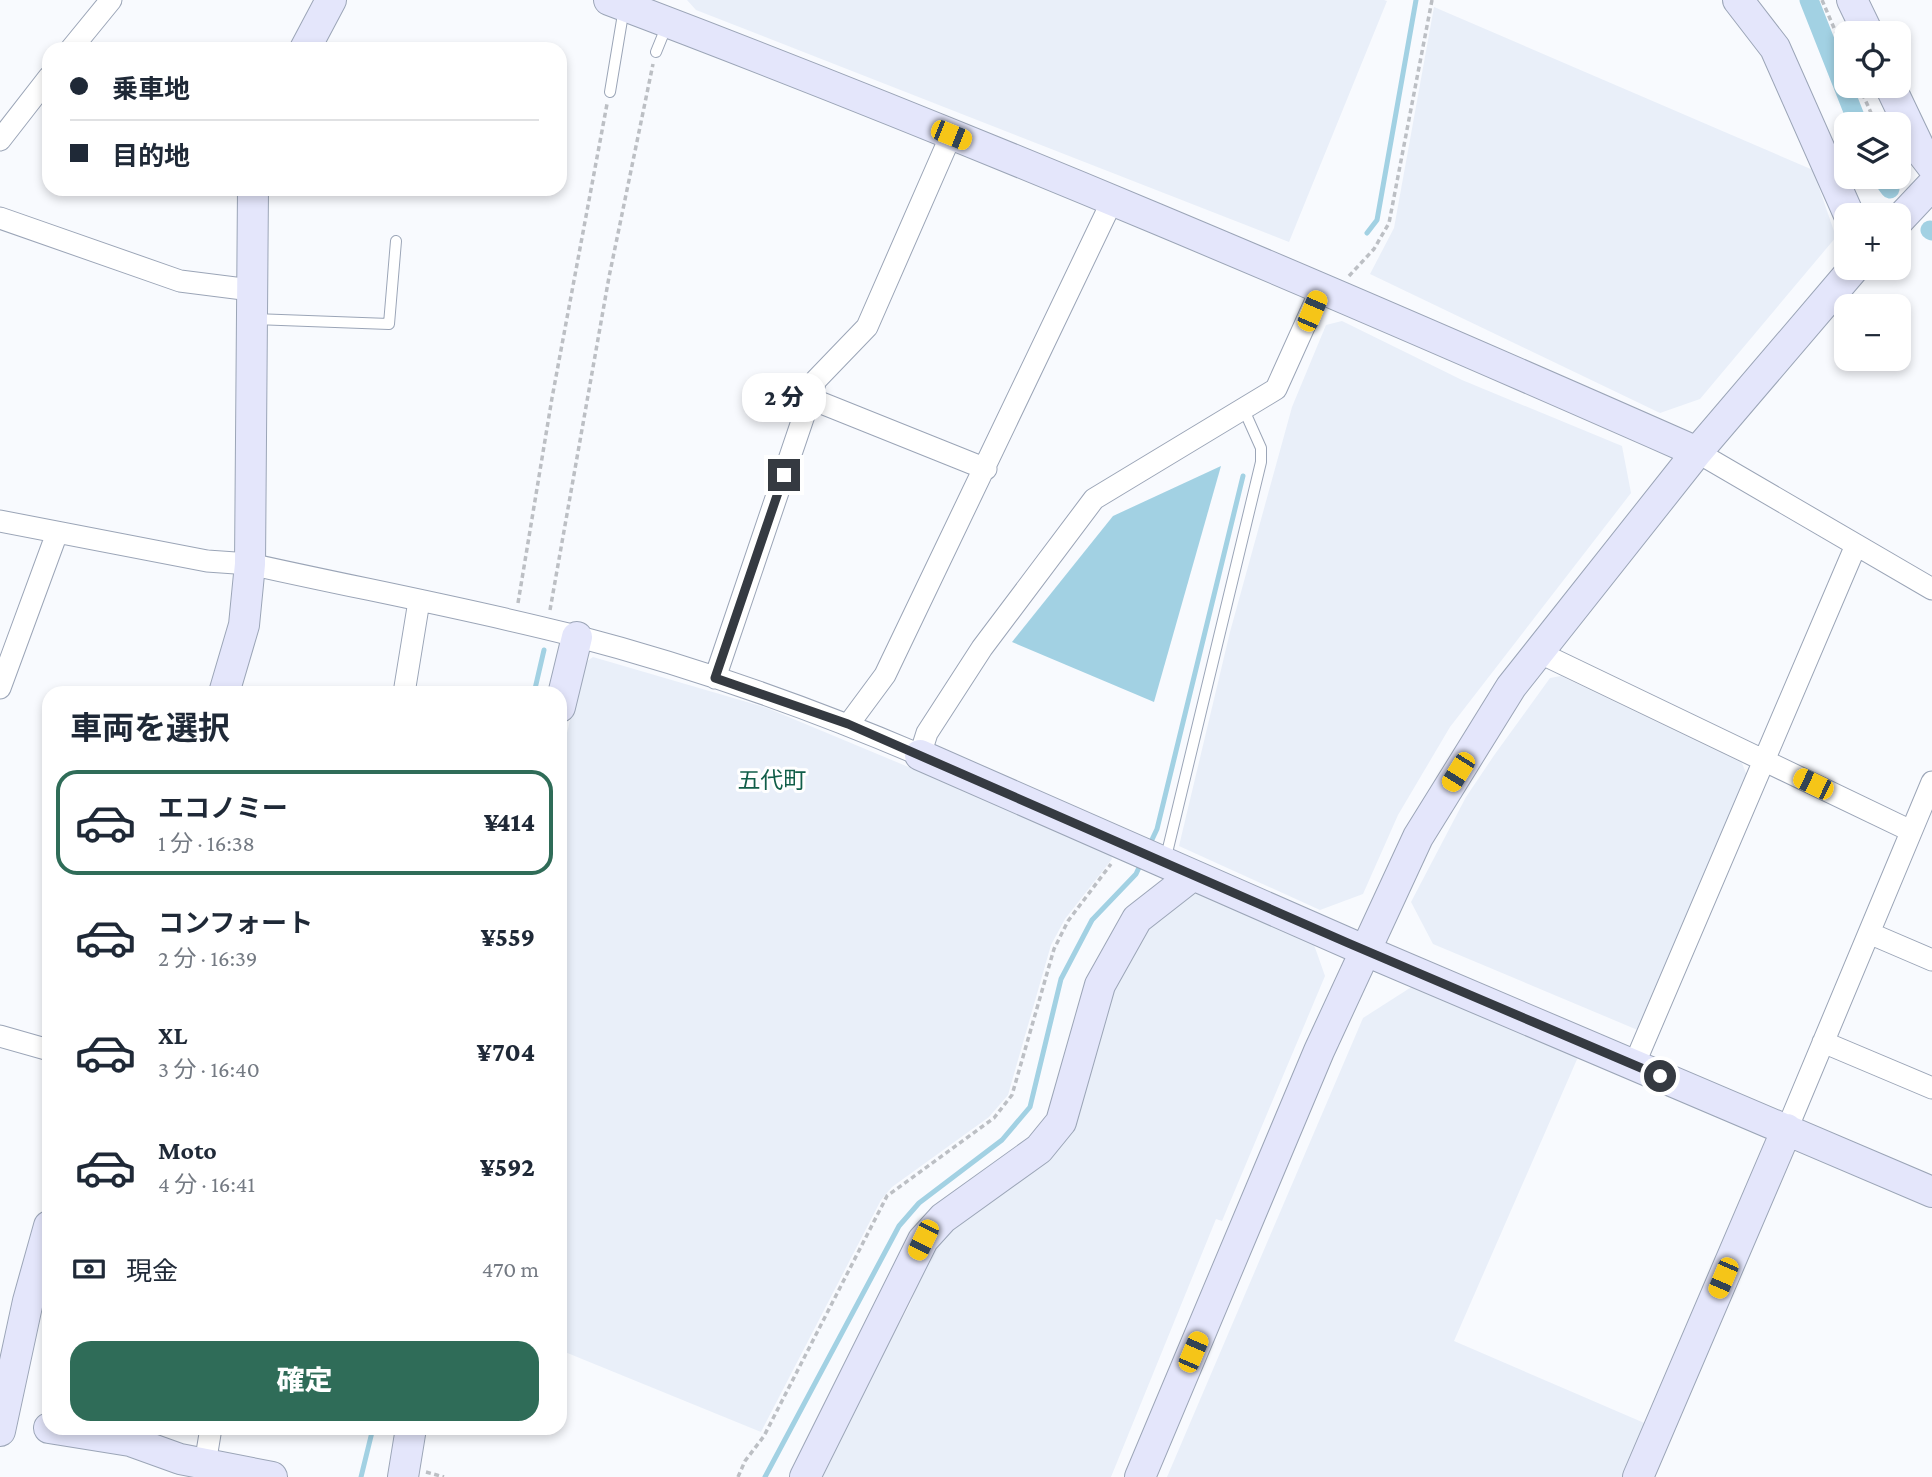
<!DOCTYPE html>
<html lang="ja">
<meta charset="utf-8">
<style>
:root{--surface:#fff;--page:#f6f6f7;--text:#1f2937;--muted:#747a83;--line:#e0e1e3;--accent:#2f6c58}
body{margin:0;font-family:"Crimson Pro","Noto Sans JP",serif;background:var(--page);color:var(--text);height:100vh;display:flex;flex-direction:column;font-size:26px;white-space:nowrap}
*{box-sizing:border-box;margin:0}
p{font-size:23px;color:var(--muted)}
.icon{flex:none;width:38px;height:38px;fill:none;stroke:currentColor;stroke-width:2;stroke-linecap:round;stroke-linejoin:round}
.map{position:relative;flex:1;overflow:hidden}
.details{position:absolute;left:42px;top:686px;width:525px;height:749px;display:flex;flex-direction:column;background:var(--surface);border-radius:21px;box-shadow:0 4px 10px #0003}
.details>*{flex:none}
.banner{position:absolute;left:42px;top:42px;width:525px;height:154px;border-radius:21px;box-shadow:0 4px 10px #0003;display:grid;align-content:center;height:154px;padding:0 28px;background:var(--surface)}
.controls{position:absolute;left:1834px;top:21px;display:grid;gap:14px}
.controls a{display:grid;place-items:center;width:77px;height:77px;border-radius:14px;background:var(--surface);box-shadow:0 4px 10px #0003;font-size:35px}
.end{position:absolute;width:32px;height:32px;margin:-16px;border:9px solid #353a41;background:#fff;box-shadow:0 0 0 4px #fff}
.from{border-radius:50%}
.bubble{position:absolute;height:49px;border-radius:21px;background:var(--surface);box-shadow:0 4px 10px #0003;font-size:23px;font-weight:800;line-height:49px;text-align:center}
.car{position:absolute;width:21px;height:42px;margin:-21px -10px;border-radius:9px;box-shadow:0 0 5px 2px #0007;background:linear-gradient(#f5c518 24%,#345 0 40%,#f5c518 0 76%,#345 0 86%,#f5c518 0)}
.banner b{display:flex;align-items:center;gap:24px;height:66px;font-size:26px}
.banner b+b{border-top:2px solid var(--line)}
.banner i{width:18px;height:18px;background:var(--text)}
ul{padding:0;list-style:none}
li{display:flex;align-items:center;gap:21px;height:105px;margin:0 14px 10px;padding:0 14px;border:4px solid transparent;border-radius:21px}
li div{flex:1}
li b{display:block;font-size:26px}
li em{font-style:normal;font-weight:800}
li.current{border-color:var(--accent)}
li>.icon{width:63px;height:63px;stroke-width:1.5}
h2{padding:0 28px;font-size:32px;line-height:84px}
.pay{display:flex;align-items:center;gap:18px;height:77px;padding:0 28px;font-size:26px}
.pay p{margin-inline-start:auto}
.action{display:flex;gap:14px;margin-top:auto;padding:14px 28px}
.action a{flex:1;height:80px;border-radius:21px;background:var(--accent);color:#fff;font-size:28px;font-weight:800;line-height:80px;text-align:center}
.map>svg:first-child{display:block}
.built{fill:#e9eff9}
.water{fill:#a2d1e3}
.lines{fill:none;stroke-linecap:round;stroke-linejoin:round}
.stream{stroke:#a2d1e3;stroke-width:5}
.canal{stroke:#a2d1e3;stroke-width:19}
.lane-casing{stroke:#9ba5b7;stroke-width:12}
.street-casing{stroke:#9ba5b7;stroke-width:23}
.secondary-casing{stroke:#9ba5b7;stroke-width:32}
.path{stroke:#bcbfc4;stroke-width:3.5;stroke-dasharray:5 3.5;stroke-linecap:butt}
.lane{stroke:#fff;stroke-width:10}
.street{stroke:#fff;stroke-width:21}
.secondary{stroke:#e4e6fb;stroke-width:30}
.route{stroke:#353a41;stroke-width:9}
.labels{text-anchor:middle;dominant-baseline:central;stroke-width:6;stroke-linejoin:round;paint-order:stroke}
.quarter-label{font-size:23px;fill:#115e49;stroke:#fff}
</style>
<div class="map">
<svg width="1932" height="1477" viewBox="0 0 1932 1477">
<rect width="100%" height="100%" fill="#f8fafe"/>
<path class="built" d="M687,0H1384L1387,1L1289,242L696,10Z
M1434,7L1813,170L1836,237L1700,399L1660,413L1370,274L1394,228Z
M1342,321L1462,380L1622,446L1631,493L1450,727L1398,815L1363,894L1320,910L1179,846L1230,632L1292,407L1326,325Z
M593,657L767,708L1110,851L1112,859L1065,919L1051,945L1008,1095L989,1117L892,1187L881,1200L761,1432L560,1350V763L583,664Z
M1561,676L1742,763L1747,776L1640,1031L1433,944L1411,902L1466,797L1495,754L1550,678Z
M1204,892L1312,939L1325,976L1222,1221L1216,1219L1111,1477H815L910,1304L929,1256L955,1227L1050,1153L1107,998L1146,926L1187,896Z
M1413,986L1578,1057L1454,1341L1649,1425L1626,1477H1167L1363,1018Z"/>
<path class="water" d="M1221,466L1154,702L1012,642L1113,516Z"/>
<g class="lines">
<path class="stream" d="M1367,233L1377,220L1416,0
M534,693L544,650
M1149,846L1157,829L1243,476
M361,1477L373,1428
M765,1477L899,1226L919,1203L1002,1140L1030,1107L1061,979L1092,920L1136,874L1142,861"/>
<path class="canal" d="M1809,0L1858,124
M1881,177L1890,189
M1930,230L1932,231"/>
<g class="lane-casing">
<path id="lane" d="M656,52L667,25
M610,92L624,8
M254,319L389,324L396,241
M1165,861L1261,462V448L1244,410"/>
</g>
<g class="street-casing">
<path id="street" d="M71,49L111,0
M0,140L49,77
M0,218L180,281L251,290
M809,398L986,469
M1697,452L1932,589
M0,521L207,561L250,564C357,588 466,608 572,635C691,666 808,707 920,755L927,733L982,648L1094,499L1276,389L1322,287
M1538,652L1911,831
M715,678L816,380L867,327L951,135
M0,688L57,533
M404,693L419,601
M848,725L885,675L1113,199
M1869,933L1932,960
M0,1036L49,1050
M1823,1042L1932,1088
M1634,1065L1856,545
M1787,1129L1932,782
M205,1464L211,1428"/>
</g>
<g class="secondary-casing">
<path id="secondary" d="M609,0C977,139 1337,293 1697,452
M1738,0L1775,48L1849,215
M1852,0L1868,33
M305,49L331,0
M1890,86L1922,153L1932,166
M1899,220L1932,185
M224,693L244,625L250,564L253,189
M560,707L577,637
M920,755L1366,951L1932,1192
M49,1428L130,1441L180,1459L272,1477
M0,1431L28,1301L49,1226
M403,1477L411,1428
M805,1477L923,1240L943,1218L1039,1149L1061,1122L1100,985L1137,919L1192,876
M1140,1477L1319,1051L1418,837L1511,687L1697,452L1854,268
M1638,1477L1787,1129"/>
</g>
<path class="path" d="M1822,0L1846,56
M1859,86L1876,124
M1899,166L1908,179
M1349,276L1374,249L1389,223L1432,0
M518,603L552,398L607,104
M550,610L609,277L653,64
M426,1472L444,1477
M738,1477L745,1461L764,1436L887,1196L994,1118L1012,1095L1054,949L1068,921L1111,864"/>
<use href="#lane" class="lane"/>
<use href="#street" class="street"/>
<use href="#secondary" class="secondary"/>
</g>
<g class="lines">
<path class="route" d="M784,475L715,678L848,724L1348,943L1660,1076"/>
</g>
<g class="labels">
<g class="quarter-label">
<text x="772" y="780">五代町</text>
</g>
</g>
</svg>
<div class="controls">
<a><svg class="icon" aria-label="locate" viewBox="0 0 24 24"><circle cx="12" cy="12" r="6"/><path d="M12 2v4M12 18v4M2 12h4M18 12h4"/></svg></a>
<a><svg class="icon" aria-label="layers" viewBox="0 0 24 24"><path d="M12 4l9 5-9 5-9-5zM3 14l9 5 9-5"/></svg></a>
<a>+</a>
<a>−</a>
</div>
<i class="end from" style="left:1660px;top:1076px"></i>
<i class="end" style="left:784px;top:475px"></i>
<div class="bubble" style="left:742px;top:373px;width:84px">2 分</div>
<i class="car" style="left:951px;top:135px;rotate:112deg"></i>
<i class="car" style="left:1312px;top:311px;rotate:23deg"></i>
<i class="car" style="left:1458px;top:772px;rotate:212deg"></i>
<i class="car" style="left:1813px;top:784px;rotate:296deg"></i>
<i class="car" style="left:923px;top:1240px;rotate:206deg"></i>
<i class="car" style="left:1723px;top:1278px;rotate:203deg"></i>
<i class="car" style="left:1193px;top:1352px;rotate:23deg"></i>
<div class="banner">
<b><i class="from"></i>乗車地</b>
<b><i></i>目的地</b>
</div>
<section class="details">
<h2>車両を選択</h2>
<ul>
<li class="current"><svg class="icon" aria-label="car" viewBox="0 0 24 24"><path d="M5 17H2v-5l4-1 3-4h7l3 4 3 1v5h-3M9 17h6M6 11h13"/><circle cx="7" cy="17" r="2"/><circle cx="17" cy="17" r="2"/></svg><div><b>エコノミー</b><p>1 分 · 16:38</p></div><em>¥414</em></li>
<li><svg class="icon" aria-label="car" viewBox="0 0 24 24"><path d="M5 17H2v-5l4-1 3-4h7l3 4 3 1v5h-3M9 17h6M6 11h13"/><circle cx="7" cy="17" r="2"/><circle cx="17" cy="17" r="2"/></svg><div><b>コンフォート</b><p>2 分 · 16:39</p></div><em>¥559</em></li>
<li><svg class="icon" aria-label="car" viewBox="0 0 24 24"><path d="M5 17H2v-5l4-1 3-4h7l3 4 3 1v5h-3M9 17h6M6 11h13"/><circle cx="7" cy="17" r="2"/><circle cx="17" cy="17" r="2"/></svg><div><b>XL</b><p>3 分 · 16:40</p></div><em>¥704</em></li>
<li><svg class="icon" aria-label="car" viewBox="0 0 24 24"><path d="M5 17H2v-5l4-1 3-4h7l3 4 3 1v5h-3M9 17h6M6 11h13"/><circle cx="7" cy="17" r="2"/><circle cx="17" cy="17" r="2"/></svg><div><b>Moto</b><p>4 分 · 16:41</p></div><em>¥592</em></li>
</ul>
<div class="pay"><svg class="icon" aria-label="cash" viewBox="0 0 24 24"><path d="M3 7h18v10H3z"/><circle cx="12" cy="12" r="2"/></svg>現金<p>470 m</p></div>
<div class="action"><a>確定</a></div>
</section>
</div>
